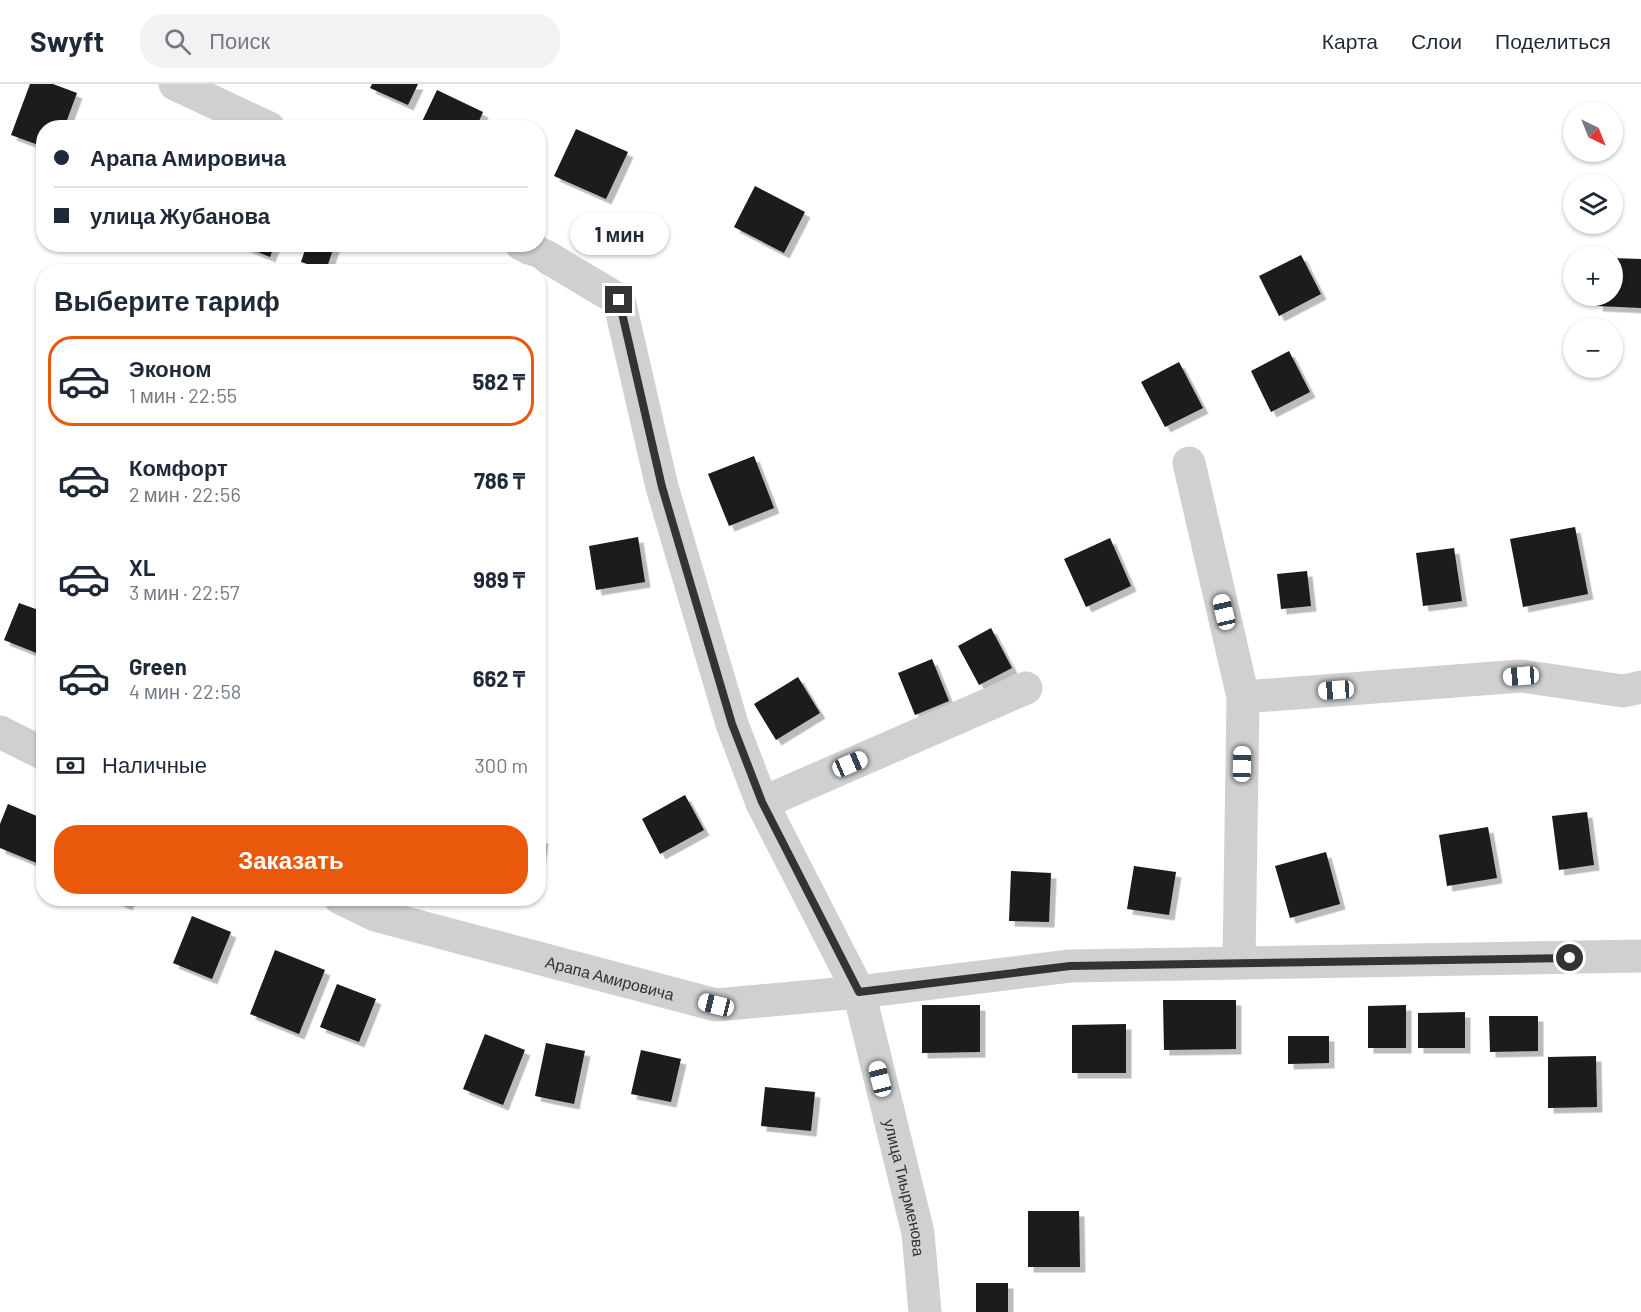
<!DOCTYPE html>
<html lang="ru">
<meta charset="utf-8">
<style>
:root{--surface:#fff;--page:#f2f2f3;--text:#1f2937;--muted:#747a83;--line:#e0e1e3;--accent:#ea580c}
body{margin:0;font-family:Barlow,sans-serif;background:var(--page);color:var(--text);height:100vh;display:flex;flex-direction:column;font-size:22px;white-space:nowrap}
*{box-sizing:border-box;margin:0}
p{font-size:20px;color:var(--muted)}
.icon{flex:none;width:33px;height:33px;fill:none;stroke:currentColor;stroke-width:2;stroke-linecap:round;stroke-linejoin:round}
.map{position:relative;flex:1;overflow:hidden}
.panel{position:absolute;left:36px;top:180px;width:510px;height:642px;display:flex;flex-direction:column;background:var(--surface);border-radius:24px;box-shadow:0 2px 4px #0004}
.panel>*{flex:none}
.banner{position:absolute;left:36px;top:36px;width:510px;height:132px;border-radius:24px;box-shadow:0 2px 4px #0004;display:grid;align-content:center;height:132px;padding:0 18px;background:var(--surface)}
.needle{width:39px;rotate:137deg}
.fabs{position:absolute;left:1563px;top:18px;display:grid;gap:12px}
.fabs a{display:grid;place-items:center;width:60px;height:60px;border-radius:50%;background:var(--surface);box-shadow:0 2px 4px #0004;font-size:30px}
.end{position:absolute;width:27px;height:27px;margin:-14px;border:8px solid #333;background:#fff;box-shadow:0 0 0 3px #fff}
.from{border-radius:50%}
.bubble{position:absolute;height:42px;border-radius:21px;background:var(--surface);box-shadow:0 2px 4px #0004;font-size:20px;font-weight:700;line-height:42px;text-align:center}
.car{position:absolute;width:18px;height:36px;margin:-18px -9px;border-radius:8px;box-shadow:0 0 4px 2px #0007;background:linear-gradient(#fff 24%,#345 0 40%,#fff 0 76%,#345 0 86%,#fff 0)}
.banner b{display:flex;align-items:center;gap:21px;height:57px;font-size:22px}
.banner b+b{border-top:2px solid var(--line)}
.banner i{width:15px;height:15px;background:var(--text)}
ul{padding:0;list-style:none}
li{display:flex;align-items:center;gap:18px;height:90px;margin:0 12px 9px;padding:0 6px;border:3px solid transparent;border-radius:24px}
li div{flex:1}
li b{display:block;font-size:22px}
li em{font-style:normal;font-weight:700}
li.selected{border-color:var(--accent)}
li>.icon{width:54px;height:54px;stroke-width:1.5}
h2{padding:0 18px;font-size:27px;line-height:72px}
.pay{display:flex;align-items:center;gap:15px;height:66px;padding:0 18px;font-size:22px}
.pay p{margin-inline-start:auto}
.cta{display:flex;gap:12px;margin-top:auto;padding:12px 18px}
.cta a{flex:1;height:69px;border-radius:24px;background:var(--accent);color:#fff;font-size:24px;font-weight:700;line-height:69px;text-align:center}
header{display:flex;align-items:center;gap:36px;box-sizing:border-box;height:84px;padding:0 30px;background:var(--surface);border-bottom:2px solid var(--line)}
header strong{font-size:28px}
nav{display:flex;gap:33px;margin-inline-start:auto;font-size:21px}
.search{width:420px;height:54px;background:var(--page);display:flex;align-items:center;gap:15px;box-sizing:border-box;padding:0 21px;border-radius:24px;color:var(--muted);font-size:22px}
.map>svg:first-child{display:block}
.building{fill:#1a1a1a;filter:url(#shadow)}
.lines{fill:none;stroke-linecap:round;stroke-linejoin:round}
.minor{stroke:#d0d0d0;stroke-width:33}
.route{stroke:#333;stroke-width:8}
.labels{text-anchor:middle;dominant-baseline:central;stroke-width:6;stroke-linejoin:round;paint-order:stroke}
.street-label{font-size:16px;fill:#333;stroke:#fff}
</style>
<header>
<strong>Swyft</strong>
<div class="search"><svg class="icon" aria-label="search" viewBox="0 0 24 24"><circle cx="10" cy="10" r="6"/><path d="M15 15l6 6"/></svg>Поиск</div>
<nav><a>Карта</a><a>Слои</a><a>Поделиться</a></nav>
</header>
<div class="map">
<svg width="1641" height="1228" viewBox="0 0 1641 1228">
<defs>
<filter id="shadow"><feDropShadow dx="5.5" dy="5.5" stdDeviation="0" flood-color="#0004"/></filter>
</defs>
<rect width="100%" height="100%" fill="#fff"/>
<path class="building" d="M30,0H53L77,9L64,44H44V63L11,51Z
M372,0H418L408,21L370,4Z
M437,6L483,28L476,44H419Z
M576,45L628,68L606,115L554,92Z
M755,102L805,128L784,169L734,143Z
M238,160H275L270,173Z
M307,160H335L326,186L301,178Z
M1301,171L1321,210L1279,232L1259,192Z
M1612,174L1641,175V224L1597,222L1598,212H1612Z
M392,183L414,186V188H391Z
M1289,267L1310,308L1271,328L1251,287Z
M1179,278L1203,324L1165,343L1141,298Z
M754,372L774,424L729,442L708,390Z
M1575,443L1588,510L1523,523L1510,455Z
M638,453L645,498L596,506L589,462Z
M1110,454L1131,502L1086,523L1064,475Z
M1454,464L1462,517L1423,522L1416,469Z
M1307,487L1311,522L1281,525L1277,490Z
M19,519L44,528V572L4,556Z
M991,544L1012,584L979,601L958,562Z
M932,575L949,617L915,631L898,589Z
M798,593L820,629L776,656L754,620Z
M685,711L704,746L660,770L642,735Z
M8,720L44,735V767L39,780L0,764V740Z
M1587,728L1594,781L1559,786L1552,732Z
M1488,743L1497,794L1447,802L1439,751Z
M538,754H543L540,777H538Z
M1326,768L1340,820L1290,834L1275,782Z
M1134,782L1176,788L1169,831L1127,825Z
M1011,787L1051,789L1049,838L1009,837Z
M111,814H130L127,821Z
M192,832L231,848L212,895L173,879Z
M275,866L325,886L299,950L250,930Z
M337,900L376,915L359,958L320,943Z
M1163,916H1236V965L1164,966Z
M922,921H980V968L922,969Z
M1406,921V964H1368V922Z
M1465,928V964H1418V929Z
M1489,932H1538V967L1490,968Z
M1126,940V989H1072V941Z
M485,950L525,966L503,1021L463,1005Z
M1288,952H1329V979L1288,980Z
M546,959L585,967L574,1020L535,1012Z
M641,966L681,975L671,1018L631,1010Z
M1596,972L1597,1023L1548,1024V973Z
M765,1003L815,1008L811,1047L761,1042Z
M1028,1127H1079L1080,1183H1028Z
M976,1199H1008V1228H976Z"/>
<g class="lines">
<g class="minor">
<path d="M175,0L269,44"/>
<path id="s1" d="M521,160L547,173L619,216L662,403L732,640L762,719L859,908L918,1149L925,1228"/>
<path d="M1189,379L1243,613L1239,879"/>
<path d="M1243,613L1521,592L1623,607L1641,603"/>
<path d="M0,648L44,670"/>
<path d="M762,719L1026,604"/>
<path id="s2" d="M340,814L375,831L716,921L859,908L1070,882L1641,872"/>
</g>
</g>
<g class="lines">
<path class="route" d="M619,216L662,403L732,640L762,718L859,908L1070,882L1570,874"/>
</g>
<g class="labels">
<g class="street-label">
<text stroke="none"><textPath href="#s2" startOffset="282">Арапа Амировича</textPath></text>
<text stroke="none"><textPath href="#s1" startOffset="1050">улица Тиырменова</textPath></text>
</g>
</g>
</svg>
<div class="fabs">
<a><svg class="needle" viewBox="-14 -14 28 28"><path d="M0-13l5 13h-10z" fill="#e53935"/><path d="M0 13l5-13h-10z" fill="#747a83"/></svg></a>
<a><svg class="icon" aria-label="layers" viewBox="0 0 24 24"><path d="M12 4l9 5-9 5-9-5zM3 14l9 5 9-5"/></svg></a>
<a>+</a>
<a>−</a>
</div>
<i class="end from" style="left:1570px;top:874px"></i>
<i class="end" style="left:619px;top:216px"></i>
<div class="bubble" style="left:570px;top:129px;width:99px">1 мин</div>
<i class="car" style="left:1224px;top:528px;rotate:347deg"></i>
<i class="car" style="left:1521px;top:592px;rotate:266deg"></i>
<i class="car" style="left:1336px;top:606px;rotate:266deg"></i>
<i class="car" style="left:850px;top:680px;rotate:67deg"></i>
<i class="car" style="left:1242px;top:680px;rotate:1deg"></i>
<i class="car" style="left:716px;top:921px;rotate:284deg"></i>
<i class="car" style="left:880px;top:995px;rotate:346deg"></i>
<div class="banner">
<b><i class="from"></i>Арапа Амировича</b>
<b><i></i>улица Жубанова</b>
</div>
<section class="panel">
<h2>Выберите тариф</h2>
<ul>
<li class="selected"><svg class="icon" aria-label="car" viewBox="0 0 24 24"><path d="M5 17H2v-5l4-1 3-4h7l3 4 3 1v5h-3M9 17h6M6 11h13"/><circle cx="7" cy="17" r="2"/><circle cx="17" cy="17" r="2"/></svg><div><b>Эконом</b><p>1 мин · 22:55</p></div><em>582 ₸</em></li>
<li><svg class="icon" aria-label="car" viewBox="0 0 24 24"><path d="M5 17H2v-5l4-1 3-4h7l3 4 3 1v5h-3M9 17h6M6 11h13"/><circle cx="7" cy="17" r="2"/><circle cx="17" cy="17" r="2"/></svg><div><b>Комфорт</b><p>2 мин · 22:56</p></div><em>786 ₸</em></li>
<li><svg class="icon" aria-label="car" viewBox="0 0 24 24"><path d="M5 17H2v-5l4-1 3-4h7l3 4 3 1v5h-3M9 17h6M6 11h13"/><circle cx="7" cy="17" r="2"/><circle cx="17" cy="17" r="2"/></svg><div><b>XL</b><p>3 мин · 22:57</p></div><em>989 ₸</em></li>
<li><svg class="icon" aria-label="car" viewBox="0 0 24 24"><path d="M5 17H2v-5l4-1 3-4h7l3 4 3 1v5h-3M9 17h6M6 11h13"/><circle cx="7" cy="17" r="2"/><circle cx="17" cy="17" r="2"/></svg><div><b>Green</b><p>4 мин · 22:58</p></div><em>662 ₸</em></li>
</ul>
<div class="pay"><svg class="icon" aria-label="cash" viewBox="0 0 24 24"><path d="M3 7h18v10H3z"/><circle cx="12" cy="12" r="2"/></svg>Наличные<p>300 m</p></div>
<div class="cta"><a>Заказать</a></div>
</section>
</div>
